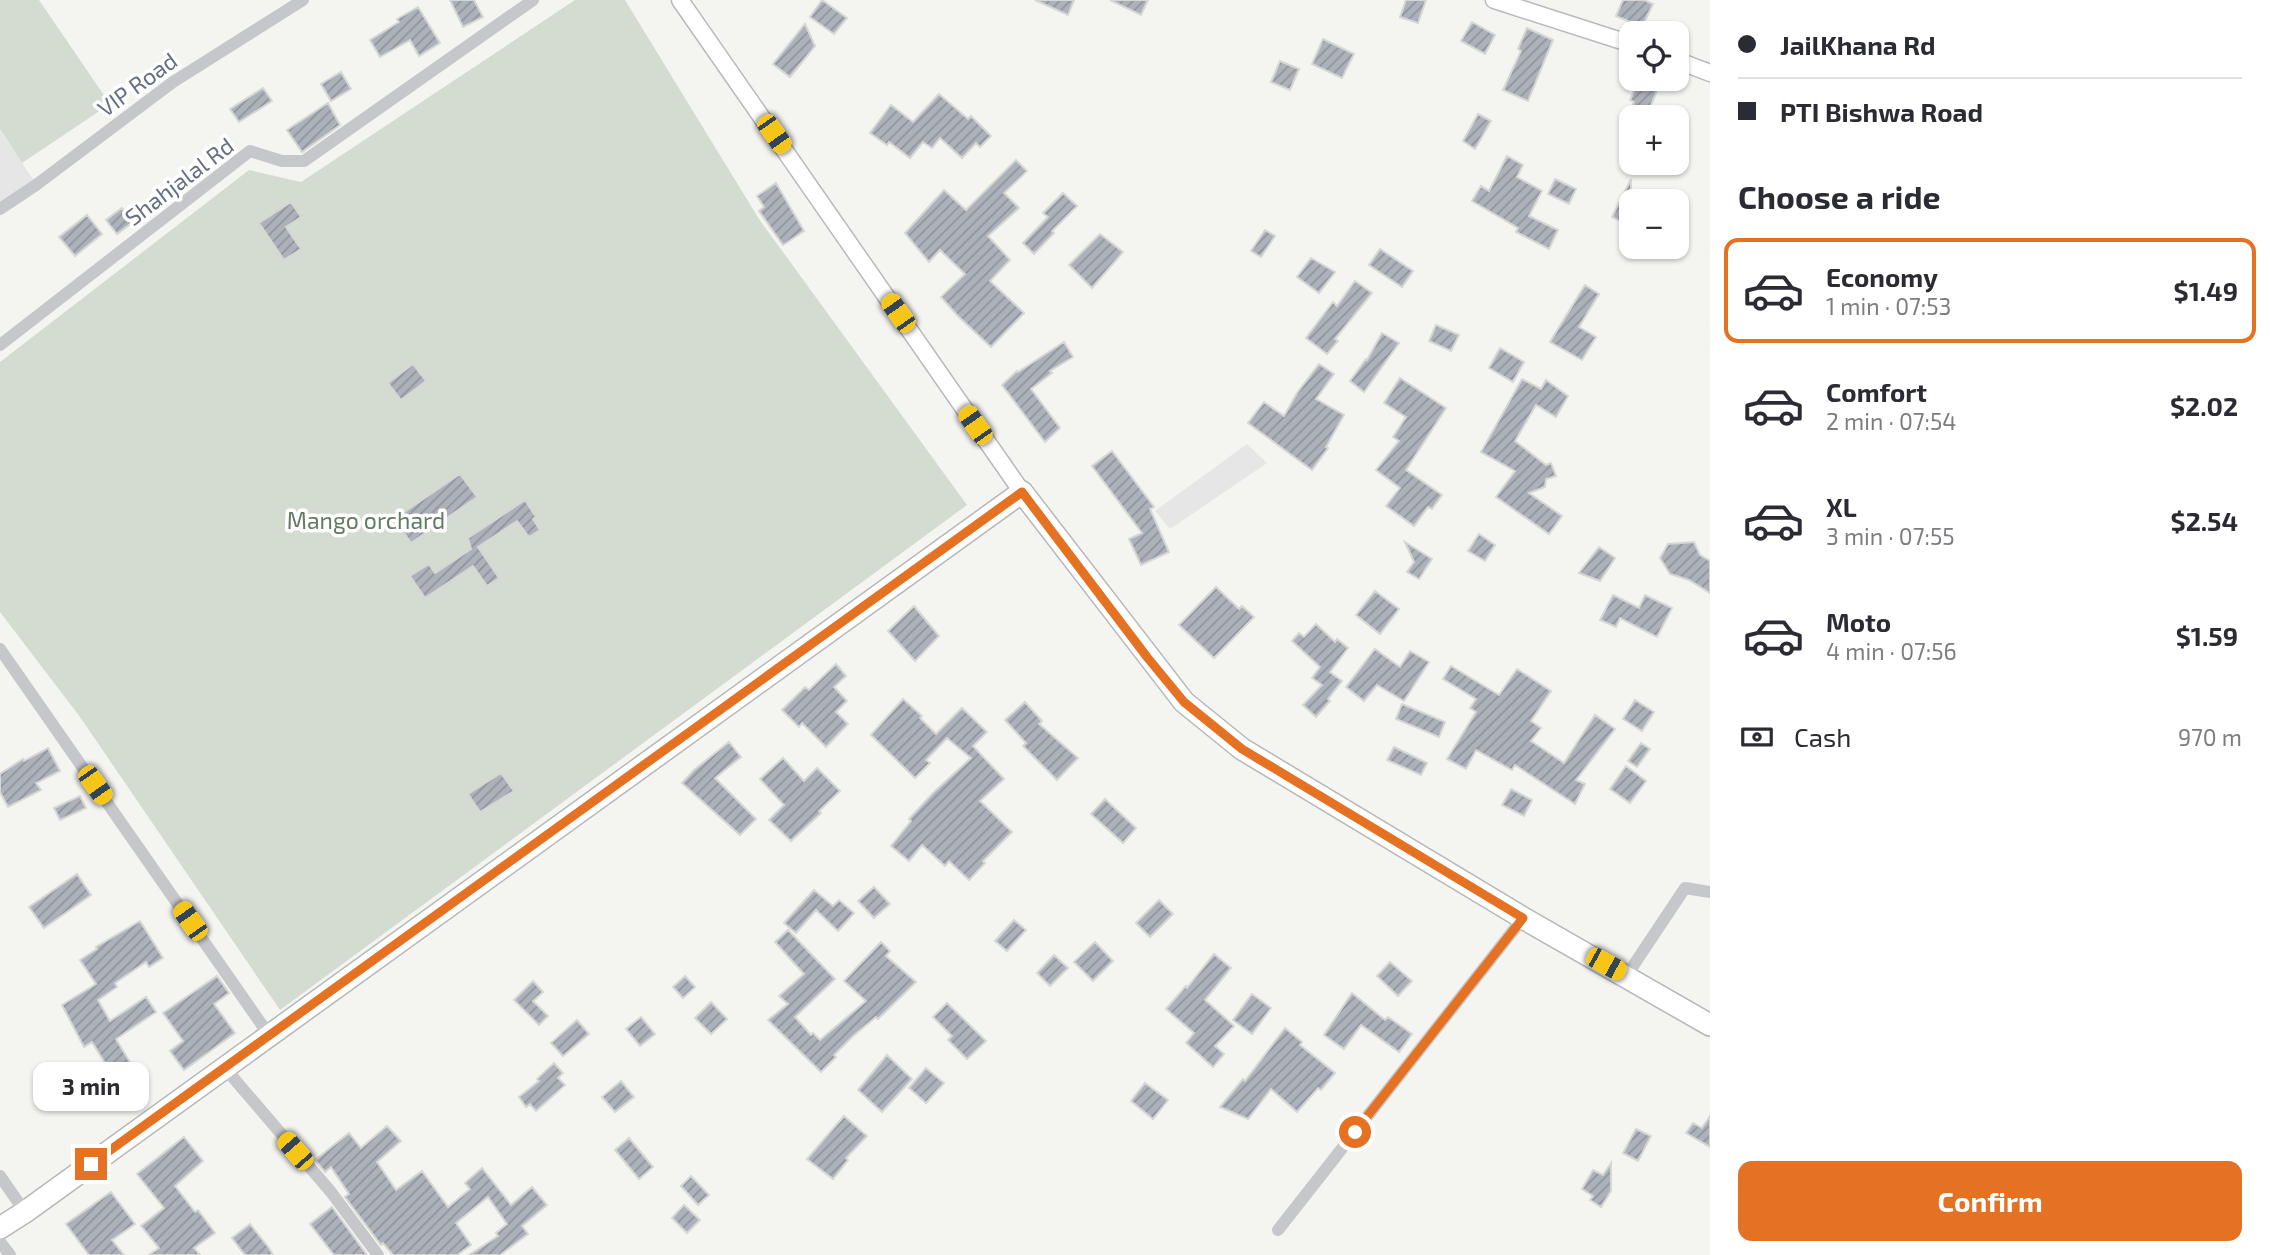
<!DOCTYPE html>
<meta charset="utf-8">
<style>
:root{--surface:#fff;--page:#f7f7f7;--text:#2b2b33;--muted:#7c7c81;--line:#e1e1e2;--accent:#e47222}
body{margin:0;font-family:"Exo 2",sans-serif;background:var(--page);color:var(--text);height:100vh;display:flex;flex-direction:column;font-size:26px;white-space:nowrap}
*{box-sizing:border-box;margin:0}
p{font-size:23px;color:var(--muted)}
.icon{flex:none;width:38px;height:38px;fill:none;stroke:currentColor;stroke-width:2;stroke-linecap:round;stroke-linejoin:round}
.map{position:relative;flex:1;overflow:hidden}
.sheet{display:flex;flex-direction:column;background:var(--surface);width:560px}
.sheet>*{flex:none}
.top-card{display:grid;align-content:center;height:154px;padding:0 28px;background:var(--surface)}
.tools{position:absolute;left:1619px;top:21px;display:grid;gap:14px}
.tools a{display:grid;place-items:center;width:70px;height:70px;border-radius:14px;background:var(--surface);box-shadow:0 2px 5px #0004;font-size:35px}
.end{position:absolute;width:32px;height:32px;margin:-16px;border:9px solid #e47222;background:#fff;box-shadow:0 0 0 4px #fff}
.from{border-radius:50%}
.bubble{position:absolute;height:49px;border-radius:14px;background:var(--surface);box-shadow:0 2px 5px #0004;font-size:23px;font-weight:700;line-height:49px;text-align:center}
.car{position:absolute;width:21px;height:42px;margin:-21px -10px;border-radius:9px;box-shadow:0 0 5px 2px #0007;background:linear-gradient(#f5c518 24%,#345 0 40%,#f5c518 0 76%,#345 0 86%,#f5c518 0)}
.top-card b{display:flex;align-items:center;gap:24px;height:66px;font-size:26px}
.top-card b+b{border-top:2px solid var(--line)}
.top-card i{width:18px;height:18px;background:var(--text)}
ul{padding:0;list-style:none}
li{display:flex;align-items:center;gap:21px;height:105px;margin:0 14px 10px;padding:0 14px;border:4px solid transparent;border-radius:14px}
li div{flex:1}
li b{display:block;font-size:26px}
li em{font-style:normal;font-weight:700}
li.selected{border-color:var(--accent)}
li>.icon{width:63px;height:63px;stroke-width:1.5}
h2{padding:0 28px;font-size:32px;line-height:84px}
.pay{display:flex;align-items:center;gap:18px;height:77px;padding:0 28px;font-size:26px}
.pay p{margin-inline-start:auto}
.cta{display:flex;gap:14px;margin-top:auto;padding:14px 28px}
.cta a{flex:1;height:80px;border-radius:14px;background:var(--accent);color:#fff;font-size:28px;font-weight:700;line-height:80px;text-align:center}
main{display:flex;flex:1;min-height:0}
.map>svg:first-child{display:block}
.built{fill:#e5e6e5}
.green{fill:#d4dcd2}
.building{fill:url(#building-hatch);stroke:#d6d6d4;stroke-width:2}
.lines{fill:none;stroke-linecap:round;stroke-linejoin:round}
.secondary-casing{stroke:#b7babf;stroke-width:19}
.highway-casing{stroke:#b5b7bb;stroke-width:24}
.street{stroke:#c5c7cb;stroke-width:12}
.secondary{stroke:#fff;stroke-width:16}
.highway{stroke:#fff;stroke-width:21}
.route{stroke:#e47222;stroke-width:9}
.labels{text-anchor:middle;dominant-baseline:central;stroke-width:7;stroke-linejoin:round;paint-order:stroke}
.street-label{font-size:23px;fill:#646f83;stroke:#fff}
.park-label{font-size:23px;fill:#637a63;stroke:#fff}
</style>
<main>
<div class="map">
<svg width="1710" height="1255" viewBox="0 0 1710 1255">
<defs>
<pattern id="building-hatch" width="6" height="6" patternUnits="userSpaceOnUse" patternTransform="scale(1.75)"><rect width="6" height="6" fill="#adb2ba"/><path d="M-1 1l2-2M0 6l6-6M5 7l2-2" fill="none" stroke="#90959d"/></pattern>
</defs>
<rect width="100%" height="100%" fill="#f4f5f1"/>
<path class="built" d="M0,130L35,182L0,206Z
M1247,444L1267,463L1170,529L1155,511Z"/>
<path class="green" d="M0,0H39L110,104L22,163L0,129Z
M575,0H625L759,219L967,505L280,1010L80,717L0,612V362L249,170L301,182Z"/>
<path class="building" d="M450,0H474L483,17L463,27Z
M822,0L847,18L834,34L810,17Z
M1035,0H1074L1068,15Z
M1110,0H1148L1141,15Z
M1406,0H1426L1418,23L1400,17Z
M1623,0H1644L1653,4L1642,27L1616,16Z
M418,7L440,43L419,56L410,40L380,57L370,40L399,22L397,19Z
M1472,22L1495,35L1485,54L1461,41Z
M805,24L815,46L790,77L773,64Z
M1527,28L1553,40L1528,101L1503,90L1521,51L1518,49Z
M1323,39L1354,54L1342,78L1312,64Z
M1280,61L1299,69L1290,90L1271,82Z
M341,72L351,89L331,101L321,84Z
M1639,79H1662L1646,117H1626L1634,102L1630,100Z
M263,88L272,101L239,122L230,109Z
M939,94L968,119L971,116L991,136L980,147L976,143L962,158L940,138L932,148L923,142L910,158L889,142L887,145L870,133L891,105L913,122Z
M328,103L340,125L302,152L287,130Z
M1478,114L1491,121L1475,149L1463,141Z
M1507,156L1523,165L1517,177L1542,191L1529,216L1558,230L1549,249L1516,232L1518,228L1472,201L1481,186L1489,191Z
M1016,160L1027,171L1004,193L1019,208L988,236L1010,260L990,281L1024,313L991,347L958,316L941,297L965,274L940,250L929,262L905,233L944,190L966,210Z
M1555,179L1576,189L1569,204L1548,194Z
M1631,179V226L1612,217Z
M776,183L804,231L783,245L759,211L764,207L757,196Z
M1063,193L1077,206L1052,231L1054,233L1034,254L1023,243L1048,217L1043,213Z
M291,202L301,217L286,227L301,249L284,260L259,223Z
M122,208L133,222L117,234L106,220Z
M87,215L102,234L75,256L59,237Z
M1265,230L1275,236L1261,257L1251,251Z
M1100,234L1123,252L1092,288L1069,265Z
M1380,249L1413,271L1402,287L1369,265Z
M1311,258L1335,272L1319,293L1297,277Z
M1355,281L1372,293L1335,339L1338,341L1327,354L1306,338L1333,302L1337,306Z
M1585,285L1599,294L1579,327L1596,337L1582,360L1550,342Z
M1436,325L1459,335L1451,351L1429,341Z
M1382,333L1399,343L1364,392L1350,381L1366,359L1367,360Z
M1064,342L1073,357L1050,371L1052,373L1031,389L1060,428L1045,442L1002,385L1017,371L1018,372Z
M1500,348L1524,362L1513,382L1489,368Z
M413,364L426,381L401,400L388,383Z
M1319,364L1334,374L1316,399L1344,415L1326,447L1328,448L1312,470L1248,423L1264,402L1284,416L1297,393Z
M1400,378L1446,408L1406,470L1442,495L1432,509L1428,507L1414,526L1386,506L1400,488L1376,470L1399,441L1393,437L1406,417L1384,403Z
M1522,379L1541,389L1546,380L1568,396L1556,417L1536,405L1515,441L1546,465L1551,463L1556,476L1546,479L1545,487L1529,493L1562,516L1549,534L1496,497L1515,471L1481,452Z
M1112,451L1154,507L1150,509L1169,552L1141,565L1129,539L1142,533L1092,466Z
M460,474L477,497L411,543L394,519Z
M525,500L536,517L533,519L540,530L529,537L517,521L478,547L499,578L487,586L473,566L425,598L410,576L429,564L435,573L471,549L468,538Z
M1479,534L1495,545L1485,561L1468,551Z
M1405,542L1432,559L1419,579L1407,572L1414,562Z
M1694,542L1700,555L1710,561V593L1689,580L1670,574L1660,558L1668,544Z
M1599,547L1615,558L1600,581L1579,573Z
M1216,587L1239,609L1242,606L1254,617L1214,658L1179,625Z
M1375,591L1399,609L1380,634L1356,615Z
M1613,595L1639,608L1645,595L1672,608L1657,637L1620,618L1616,627L1600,620Z
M914,606L939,636L915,661L888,631Z
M1316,624L1335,642L1337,639L1348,648L1330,672L1342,681L1328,699L1330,701L1316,717L1303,705L1322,685L1312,678L1320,667L1292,641L1299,633L1304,637Z
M1375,649L1400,667L1410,651L1429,662L1404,701L1377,685L1364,701L1346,687Z
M836,664L846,676L834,687L847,701L836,712L848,724L826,747L802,723L799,727L782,710L805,687L809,690Z
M1451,666L1499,695L1517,669L1551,691L1531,721L1541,728L1531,741L1564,763L1595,715L1615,729L1576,780L1585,784L1575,804L1515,765L1512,770L1476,750L1466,769L1447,759L1476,712L1470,708L1476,699L1443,679Z
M903,699L922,716L920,718L936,734L962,708L987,732L973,746L1004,779L980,801L1012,832L983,861L985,863L969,880L949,861L945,866L922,845L909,861L891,846L911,821L909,819L933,793L971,758L947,738L926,760L930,763L915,778L871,735Z
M1635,700L1654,712L1642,731L1623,719Z
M1025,702L1042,721L1039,724L1078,758L1057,780L1023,746L1026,743L1005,720Z
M1402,704L1445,722L1439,737L1396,719Z
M729,742L741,757L715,778L756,819L740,835L682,783L694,770Z
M1641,743L1650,749L1637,767L1628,761Z
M1394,747L1427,763L1421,775L1387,760Z
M48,748L60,771L36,783L41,790L8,807L0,792V774L23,759L24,761Z
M783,758L804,781L817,768L840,791L819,811L821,813L791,841L769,820L784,805L760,779Z
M1626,766L1646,781L1630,803L1610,789Z
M501,773L514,791L480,812L468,794Z
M1511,789L1532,800L1524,816L1502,805Z
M80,796L86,808L60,820L54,808Z
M1105,799L1136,828L1123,843L1091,814Z
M77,874L91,895L44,928L29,907Z
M874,887L890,904L874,918L858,901Z
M814,890L833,906L839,900L854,913L838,931L816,910L796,933L784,923Z
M1159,900L1173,914L1150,937L1136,923Z
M1014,920L1026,930L1007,951L995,941Z
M140,921L163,958L149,967L146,962L115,983L117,987L98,1000L110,1021L146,997L156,1012L116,1039L131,1064L113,1076L92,1042L84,1047L62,1005L96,984L80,960L97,949L96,947Z
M788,930L835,979L795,1017L811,1035L813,1033L820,1040L866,1001L844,981L881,942L890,951L886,956L916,982L878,1019L876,1017L853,1036L834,1055L836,1057L821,1072L768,1020L788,1004L779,996L804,974L775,942Z
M1095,942L1113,961L1093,981L1074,962Z
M1214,954L1231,968L1205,1000L1234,1026L1215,1046L1224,1054L1213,1067L1186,1043L1194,1033L1166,1009L1186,986L1187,988Z
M1054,955L1068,968L1050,986L1037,973Z
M1390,962L1412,981L1398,996L1377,976Z
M217,976L229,993L214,1004L235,1033L184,1070L170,1051L183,1041L163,1013Z
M685,976L695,987L683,998L673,987Z
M533,981L543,992L533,1001L548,1016L539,1025L514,1000Z
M1352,993L1385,1020L1388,1017L1412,1034L1399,1052L1361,1025L1344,1049L1324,1035Z
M1252,994L1271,1008L1252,1034L1233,1020Z
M711,1002L727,1019L711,1034L695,1018Z
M947,1003L986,1041L967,1059L948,1040L952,1036L933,1017Z
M641,1017L655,1034L640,1046L626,1029Z
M577,1020L589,1034L563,1056L551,1043Z
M1285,1028L1302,1042L1300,1045L1335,1073L1321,1090L1318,1088L1297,1112L1271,1089L1248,1119L1220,1107L1243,1079L1245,1081Z
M887,1055L912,1079L882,1112L858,1090Z
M554,1063L563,1073L558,1078L565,1085L536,1111L530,1104L526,1107L519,1097L539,1081L537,1079Z
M926,1068L944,1083L926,1103L909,1088Z
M621,1081L634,1097L615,1112L602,1097Z
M1145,1083L1168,1100L1153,1119L1131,1101Z
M844,1116L867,1136L846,1158L848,1160L833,1179L807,1159Z
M1710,1116V1147L1686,1133L1693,1123L1702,1128Z
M387,1126L401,1141L377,1162L396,1190L422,1171L448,1207L470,1189L465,1183L482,1168L511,1205L532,1187L547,1205L522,1226L528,1234L500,1255H469L498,1236L496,1233L507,1224L488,1197L456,1223L471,1245L457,1255H393L383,1243L381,1245L345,1197L349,1194L331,1167L325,1172L315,1160L349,1133L361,1148Z
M1636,1129L1651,1136L1638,1161L1623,1153Z
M184,1137L203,1161L175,1186L195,1212L198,1210L215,1233L194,1248L200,1255H149L159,1248L141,1226L164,1208L137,1174Z
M629,1138L653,1167L639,1179L615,1150Z
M1611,1163V1191L1601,1207L1590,1200L1593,1196L1582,1189L1593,1170L1603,1175Z
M691,1176L709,1195L698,1205L681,1186Z
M111,1192L135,1224L112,1240L124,1255H89L66,1224Z
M684,1205L700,1220L687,1233L672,1218Z
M332,1207L367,1255H334L310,1224Z
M250,1224L269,1248L273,1255H245L232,1238Z"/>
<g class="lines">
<g class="secondary-casing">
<path id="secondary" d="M680,0L1022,492
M1494,0L1631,44
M1676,60L1710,73"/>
</g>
<g class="highway-casing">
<path id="highway" d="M0,1228L25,1212L1022,492L1184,702L1242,749L1523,918L1710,1025"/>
</g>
<path class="street" d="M0,209L36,185L173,82L303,0
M0,345L250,151L282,161H304L533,0
M0,649L269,1035
M1627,975L1685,888L1710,892
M224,1067L331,1192L378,1255
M0,1176L25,1212
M1278,1230L1523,918
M0,1242L10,1255"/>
<use href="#secondary" class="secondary"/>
<use href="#highway" class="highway"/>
</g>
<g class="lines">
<path class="route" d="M91,1164L1022,492L1147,657L1184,702L1242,749L1523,918L1355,1132"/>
</g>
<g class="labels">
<g class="street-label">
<text transform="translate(137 84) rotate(-36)">VIP Road</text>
<text transform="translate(179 181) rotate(-37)">Shahjalal Rd</text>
</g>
<g class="park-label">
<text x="366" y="520">Mango orchard</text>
</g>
</g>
</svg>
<div class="tools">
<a><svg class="icon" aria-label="locate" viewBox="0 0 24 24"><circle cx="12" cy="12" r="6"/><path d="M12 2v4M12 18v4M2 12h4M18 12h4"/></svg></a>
<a>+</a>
<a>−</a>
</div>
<i class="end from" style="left:1355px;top:1132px"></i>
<i class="end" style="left:91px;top:1164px"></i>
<div class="bubble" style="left:33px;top:1062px;width:116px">3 min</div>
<i class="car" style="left:774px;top:134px;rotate:145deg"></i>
<i class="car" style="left:898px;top:313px;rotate:325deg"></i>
<i class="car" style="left:975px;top:425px;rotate:325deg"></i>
<i class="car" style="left:95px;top:785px;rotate:145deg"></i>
<i class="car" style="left:190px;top:921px;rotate:325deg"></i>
<i class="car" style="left:1606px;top:964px;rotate:119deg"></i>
<i class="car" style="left:295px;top:1151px;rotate:319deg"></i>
</div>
<section class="sheet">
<div class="top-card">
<b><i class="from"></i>JailKhana Rd</b>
<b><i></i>PTI Bishwa Road</b>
</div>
<h2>Choose a ride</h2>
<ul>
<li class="selected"><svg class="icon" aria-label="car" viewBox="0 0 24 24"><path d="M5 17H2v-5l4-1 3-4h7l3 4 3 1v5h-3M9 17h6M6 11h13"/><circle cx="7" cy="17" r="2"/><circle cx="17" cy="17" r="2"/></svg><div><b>Economy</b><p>1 min · 07:53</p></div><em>$1.49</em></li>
<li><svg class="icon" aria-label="car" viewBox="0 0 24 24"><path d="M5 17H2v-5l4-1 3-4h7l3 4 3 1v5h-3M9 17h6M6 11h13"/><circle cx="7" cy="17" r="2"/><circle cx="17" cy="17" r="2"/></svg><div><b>Comfort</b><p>2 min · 07:54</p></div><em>$2.02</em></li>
<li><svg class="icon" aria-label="car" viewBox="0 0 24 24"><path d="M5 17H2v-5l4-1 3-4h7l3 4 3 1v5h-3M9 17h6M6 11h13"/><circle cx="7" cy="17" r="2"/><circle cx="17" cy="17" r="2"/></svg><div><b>XL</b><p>3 min · 07:55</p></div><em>$2.54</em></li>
<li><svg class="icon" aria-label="car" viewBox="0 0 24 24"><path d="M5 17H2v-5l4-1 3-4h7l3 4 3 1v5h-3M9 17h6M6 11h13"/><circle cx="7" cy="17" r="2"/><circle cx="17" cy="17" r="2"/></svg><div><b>Moto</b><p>4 min · 07:56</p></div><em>$1.59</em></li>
</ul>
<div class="pay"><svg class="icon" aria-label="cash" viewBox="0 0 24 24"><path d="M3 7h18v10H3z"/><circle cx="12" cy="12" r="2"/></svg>Cash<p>970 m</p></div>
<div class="cta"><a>Confirm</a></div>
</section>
</main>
